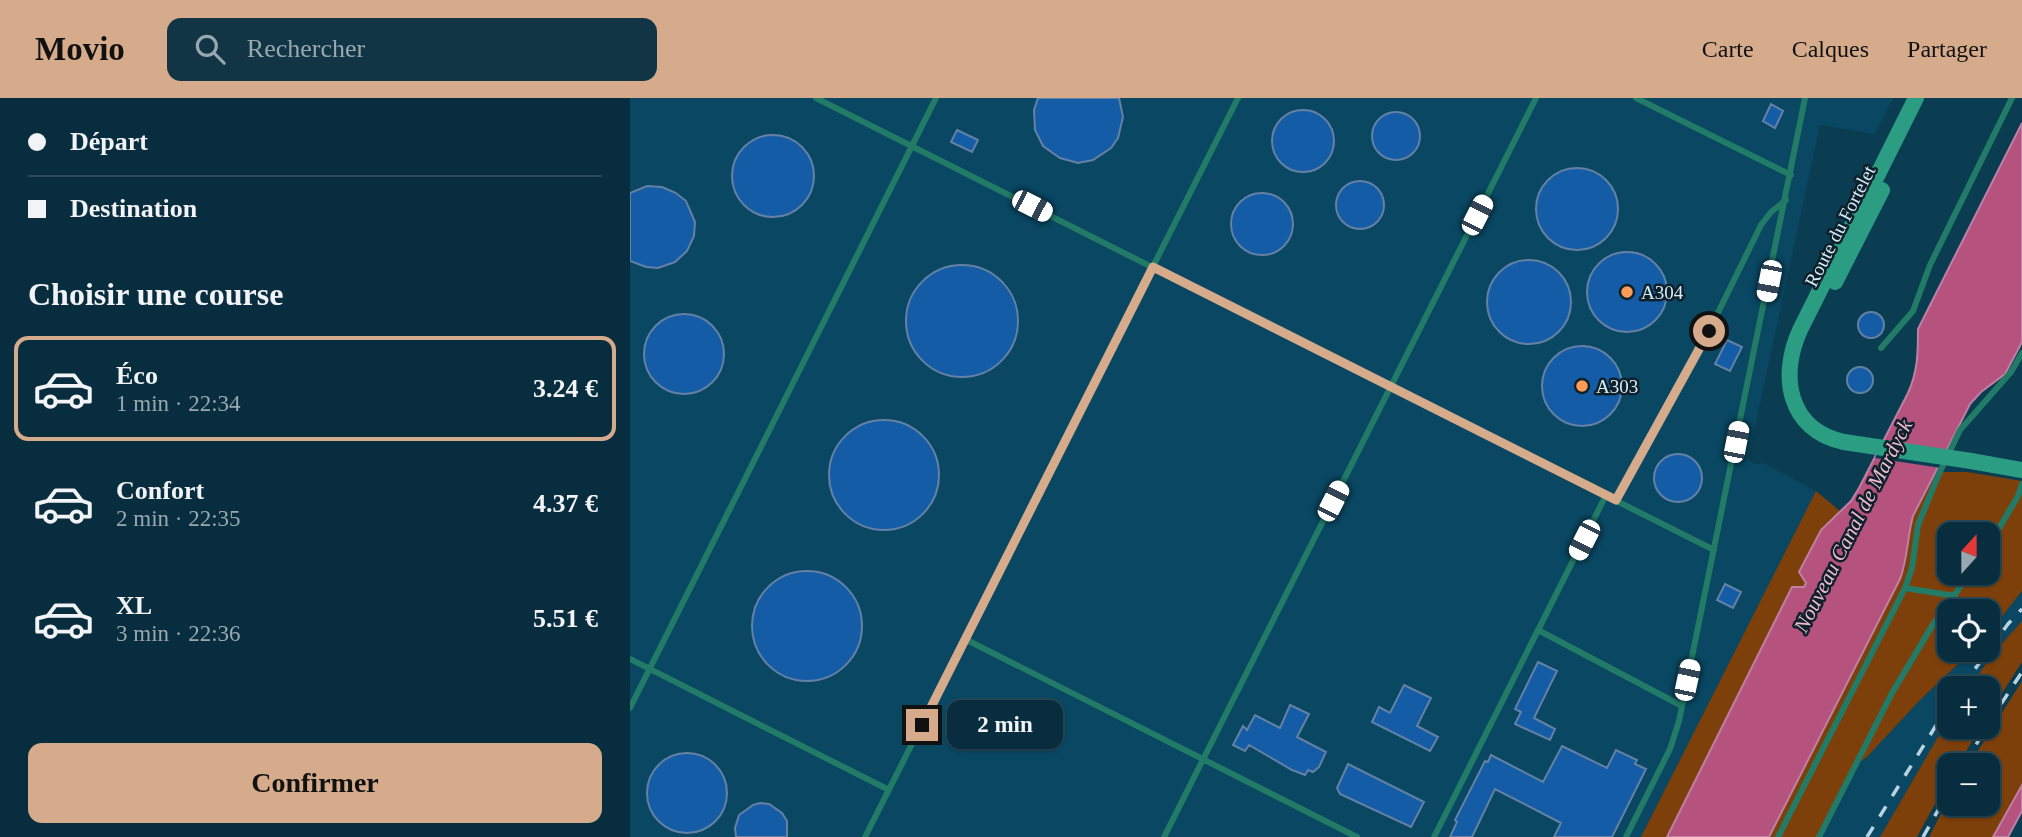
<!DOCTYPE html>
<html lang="fr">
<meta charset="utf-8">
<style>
:root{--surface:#082d3e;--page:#113545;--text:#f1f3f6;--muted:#98a8b0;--line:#294958;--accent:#d6ab8b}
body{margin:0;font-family:"Times New Roman",serif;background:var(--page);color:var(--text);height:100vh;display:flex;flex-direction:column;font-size:26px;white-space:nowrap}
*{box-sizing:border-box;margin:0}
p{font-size:23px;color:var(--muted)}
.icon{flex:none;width:38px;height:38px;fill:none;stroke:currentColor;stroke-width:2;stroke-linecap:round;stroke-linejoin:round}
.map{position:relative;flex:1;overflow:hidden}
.side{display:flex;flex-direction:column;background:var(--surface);width:630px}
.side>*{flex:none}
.top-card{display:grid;align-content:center;height:154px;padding:0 28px;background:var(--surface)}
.needle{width:46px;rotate:21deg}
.controls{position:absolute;left:1307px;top:424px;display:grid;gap:14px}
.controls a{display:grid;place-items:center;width:63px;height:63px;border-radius:14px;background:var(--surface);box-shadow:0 2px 5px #0004,0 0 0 2px var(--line);font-size:35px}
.end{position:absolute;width:32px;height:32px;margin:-16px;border:9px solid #d6ab8b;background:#111;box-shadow:0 0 0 4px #111}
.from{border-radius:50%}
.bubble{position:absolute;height:49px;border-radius:14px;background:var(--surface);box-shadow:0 2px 5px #0004,0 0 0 2px var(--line);font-size:23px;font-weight:600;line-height:49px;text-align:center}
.car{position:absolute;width:21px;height:42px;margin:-21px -10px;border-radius:9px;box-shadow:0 0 5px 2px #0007;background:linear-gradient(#fff 24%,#345 0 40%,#fff 0 76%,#345 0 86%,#fff 0)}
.top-card b{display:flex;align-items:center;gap:24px;height:66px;font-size:26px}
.top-card b+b{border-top:2px solid var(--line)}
.top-card i{width:18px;height:18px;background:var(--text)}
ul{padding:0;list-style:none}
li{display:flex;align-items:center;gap:21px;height:105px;margin:0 14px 10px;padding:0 14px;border:4px solid transparent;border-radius:14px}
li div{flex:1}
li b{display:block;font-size:26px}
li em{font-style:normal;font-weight:600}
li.current{border-color:var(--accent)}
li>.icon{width:63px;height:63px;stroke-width:1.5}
h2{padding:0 28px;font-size:32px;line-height:84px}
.cta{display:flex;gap:14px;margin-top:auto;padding:14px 28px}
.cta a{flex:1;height:80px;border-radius:14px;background:var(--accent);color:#111;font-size:28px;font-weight:600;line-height:80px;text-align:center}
header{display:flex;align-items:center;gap:42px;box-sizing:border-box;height:98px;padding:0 35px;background:var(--accent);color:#111}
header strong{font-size:33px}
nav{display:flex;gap:38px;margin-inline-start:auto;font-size:24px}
.search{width:490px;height:63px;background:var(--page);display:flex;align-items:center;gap:18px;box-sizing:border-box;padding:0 24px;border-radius:14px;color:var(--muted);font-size:26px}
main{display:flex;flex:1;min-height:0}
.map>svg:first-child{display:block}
.built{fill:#094762}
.green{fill:#7e400a;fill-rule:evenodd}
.water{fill:#b5527e;stroke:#be80a3;stroke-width:2}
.pier{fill:#0a3c52}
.building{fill:#155ca6;stroke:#6481a4;stroke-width:2}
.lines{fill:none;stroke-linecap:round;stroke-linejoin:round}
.lane{stroke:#227b67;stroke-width:6}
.secondary{stroke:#2a9d83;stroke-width:16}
.rail{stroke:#b8d4e3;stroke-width:3.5;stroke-dasharray:12 12;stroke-linecap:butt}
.secondary-bridge{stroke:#2a9d83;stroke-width:16}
.route{stroke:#d6ab8b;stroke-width:9}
.poi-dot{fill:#fe9c57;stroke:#0e212b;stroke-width:2.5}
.labels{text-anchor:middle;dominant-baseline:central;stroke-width:5;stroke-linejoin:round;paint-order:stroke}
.street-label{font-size:19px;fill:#d4ecfa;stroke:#0e212b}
.poi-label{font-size:19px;fill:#d4ecfa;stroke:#0e212b;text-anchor:start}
.water-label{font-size:21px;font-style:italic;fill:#f2bcd0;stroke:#0e212b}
</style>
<header>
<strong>Movio</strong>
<div class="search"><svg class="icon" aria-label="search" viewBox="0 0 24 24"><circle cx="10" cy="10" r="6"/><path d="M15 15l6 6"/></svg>Rechercher</div>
<nav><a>Carte</a><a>Calques</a><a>Partager</a></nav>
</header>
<main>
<section class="side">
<div class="top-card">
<b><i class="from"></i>Départ</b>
<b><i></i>Destination</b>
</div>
<h2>Choisir une course</h2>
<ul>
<li class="current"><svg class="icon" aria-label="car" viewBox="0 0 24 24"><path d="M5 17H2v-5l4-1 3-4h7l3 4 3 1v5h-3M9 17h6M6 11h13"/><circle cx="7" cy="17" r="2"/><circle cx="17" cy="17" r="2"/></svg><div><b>Éco</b><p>1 min · 22:34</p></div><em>3.24 €</em></li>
<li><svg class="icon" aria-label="car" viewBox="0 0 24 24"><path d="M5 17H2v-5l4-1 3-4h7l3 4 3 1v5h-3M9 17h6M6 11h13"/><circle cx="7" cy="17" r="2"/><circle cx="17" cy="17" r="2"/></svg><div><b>Confort</b><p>2 min · 22:35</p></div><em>4.37 €</em></li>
<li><svg class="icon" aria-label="car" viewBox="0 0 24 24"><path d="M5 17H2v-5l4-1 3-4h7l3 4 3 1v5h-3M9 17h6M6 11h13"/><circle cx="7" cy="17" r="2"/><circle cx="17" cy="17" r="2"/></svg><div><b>XL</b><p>3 min · 22:36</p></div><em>5.51 €</em></li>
</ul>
<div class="cta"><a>Confirmer</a></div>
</section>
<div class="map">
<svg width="1392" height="739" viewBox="0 0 1392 739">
<rect width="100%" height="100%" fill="#0a3c52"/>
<path class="built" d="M0,0H1263L1245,36L1190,27L1118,362L1125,366L1133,365L1186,393L1011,739H0Z
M1392,493V523L1360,559L1340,590H1320L1319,620L1250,739H1186L1221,670L1237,659L1289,603L1344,551H1358V536Z"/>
<path class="green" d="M1305,374H1337L1392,383V493L1358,536V513H1320V551H1344L1289,603L1237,659L1221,670L1186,739H1139L1270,481L1275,469L1281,425ZM1320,436H1358V474H1320Z
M1186,393L1210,413L1191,432L1169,474L1176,485L1174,489H1162L1037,739H1011Z
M1392,523V564L1358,617V590H1340L1360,559Z
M1392,583V687L1363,739H1299L1319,700L1320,705H1358V667H1339Z
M1319,620L1320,628H1351L1328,667H1320L1319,680L1287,739H1250Z"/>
<path class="water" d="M1392,25V244L1375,276L1351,294L1340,306L1283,418C1277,439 1278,461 1270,481L1139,739H1037L1162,489H1174L1176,485L1169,474L1191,432L1221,403L1229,390L1278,295C1288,273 1288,254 1288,231Z
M1392,687V713L1378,739H1363Z"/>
<path class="pier" d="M1253,343L1319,354L1311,370L1245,360Z"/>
<path class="building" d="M408,0H489L493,19L488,40L481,50L463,62L448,65L430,60L413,48L405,32L404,12Z
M1141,6L1153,13L1145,30L1133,23Z
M642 43a31 31 0 1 1 62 0a31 31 0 1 1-62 0Z
M742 38a24 24 0 1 1 48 0a24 24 0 1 1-48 0Z
M327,32L348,42L342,54L321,44Z
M102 78a41 41 0 1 1 82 0a41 41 0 1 1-82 0Z
M906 111a41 41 0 1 1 82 0a41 41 0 1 1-82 0Z
M706 107a24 24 0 1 1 48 0a24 24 0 1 1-48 0Z
M17,88L32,89L46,95L56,103L65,124L64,138L57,153L45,164L28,170L16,169L0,163V95Z
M601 126a31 31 0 1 1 62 0a31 31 0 1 1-62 0Z
M957 194a40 40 0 1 1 80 0a40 40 0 1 1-80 0Z
M857 204a42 42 0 1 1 84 0a42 42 0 1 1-84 0Z
M276 223a56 56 0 1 1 112 0a56 56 0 1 1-112 0Z
M1228 227a13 13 0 1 1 26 0a13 13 0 1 1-26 0Z
M14 256a40 40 0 1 1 80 0a40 40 0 1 1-80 0Z
M1097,242L1112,249L1100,273L1085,266Z
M912 288a40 40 0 1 1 80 0a40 40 0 1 1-80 0Z
M1217 282a13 13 0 1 1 26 0a13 13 0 1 1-26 0Z
M199 377a55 55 0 1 1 110 0a55 55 0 1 1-110 0Z
M1024 380a24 24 0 1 1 48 0a24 24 0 1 1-48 0Z
M122 528a55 55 0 1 1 110 0a55 55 0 1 1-110 0Z
M1095,486L1111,494L1103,510L1087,502Z
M908,564L927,573L904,620L925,631L920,642L885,626L891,614L885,611Z
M774,587L801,600L787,628L808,639L800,653L742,624L749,609L760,615Z
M660,607L679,616L667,639L696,654L689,669L683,674L678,672L675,677L662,672L619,647L615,653L603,647L613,628L617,632L625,617L650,630Z
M932,648L977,670L986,652L1007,662L1005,666L1016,671L982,739H924L931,725L865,691L842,739H820L827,724L825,722L855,663L858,664L861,657L913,684Z
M17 695a40 40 0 1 1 80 0a40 40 0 1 1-80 0Z
M718,666L794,704L781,729L710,696L707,690Z
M130,705L139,706L152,715L157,723V739H106L105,730L109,717L123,707Z"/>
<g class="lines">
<path class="lane" d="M186,0L1084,452
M1006,0L1161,77
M1251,250L1283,213L1300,167L1382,0
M986,402L1079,233L1131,127L1141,114L1156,102
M1358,449L1388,398L1392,386
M1325,498L1275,490L1282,470L1288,427L1308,378L1330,332L1381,274L1392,255
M908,532L1052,608
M335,541L727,739
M0,561L259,692
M0,610L306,0
M235,739L608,0
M534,739L906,0
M804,739L976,397
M996,739L1040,651L1049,623L1175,0
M1148,739L1275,490
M1189,739L1262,595L1302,528L1341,474"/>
<path class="secondary" d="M1205,184L1252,92
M1214,344C1158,332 1149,278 1170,232L1286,0
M1341,363L1392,372"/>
<path class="rail" d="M1331,590L1378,526L1392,511
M1358,626L1392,574
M1334,667L1357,628
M1237,739L1320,605
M1293,739L1320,691"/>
<path class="secondary-bridge" d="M1214,344L1341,363"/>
</g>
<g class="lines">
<path class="route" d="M292,627L523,169L986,402L1079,233"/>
</g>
<g class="poi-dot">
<circle cx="997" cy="194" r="7"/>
<circle cx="952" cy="288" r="7"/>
</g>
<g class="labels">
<g class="street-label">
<text transform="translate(1210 128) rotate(-63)">Route du Fortelet</text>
</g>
<g class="poi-label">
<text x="1011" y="194">A304</text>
<text x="966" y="288">A303</text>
</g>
<g class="water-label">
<text transform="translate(1223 428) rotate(-63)">Nouveau Canal de Mardyck</text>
</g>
</g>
</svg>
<div class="controls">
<a><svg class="needle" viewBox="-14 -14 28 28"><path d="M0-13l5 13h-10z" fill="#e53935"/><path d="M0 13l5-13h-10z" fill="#98a8b0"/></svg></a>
<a><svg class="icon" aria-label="locate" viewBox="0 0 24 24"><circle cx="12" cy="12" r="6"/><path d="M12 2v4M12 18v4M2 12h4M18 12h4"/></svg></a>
<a>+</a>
<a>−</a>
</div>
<i class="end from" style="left:1079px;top:233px"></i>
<i class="end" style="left:292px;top:627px"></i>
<div class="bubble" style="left:317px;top:602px;width:116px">2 min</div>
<i class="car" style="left:402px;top:108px;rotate:117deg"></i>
<i class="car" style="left:847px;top:117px;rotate:27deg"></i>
<i class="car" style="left:1139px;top:183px;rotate:191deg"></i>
<i class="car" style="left:1106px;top:344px;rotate:11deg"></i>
<i class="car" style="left:703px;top:403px;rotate:27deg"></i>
<i class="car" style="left:954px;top:442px;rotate:207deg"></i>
<i class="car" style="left:1057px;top:582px;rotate:12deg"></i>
</div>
</main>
